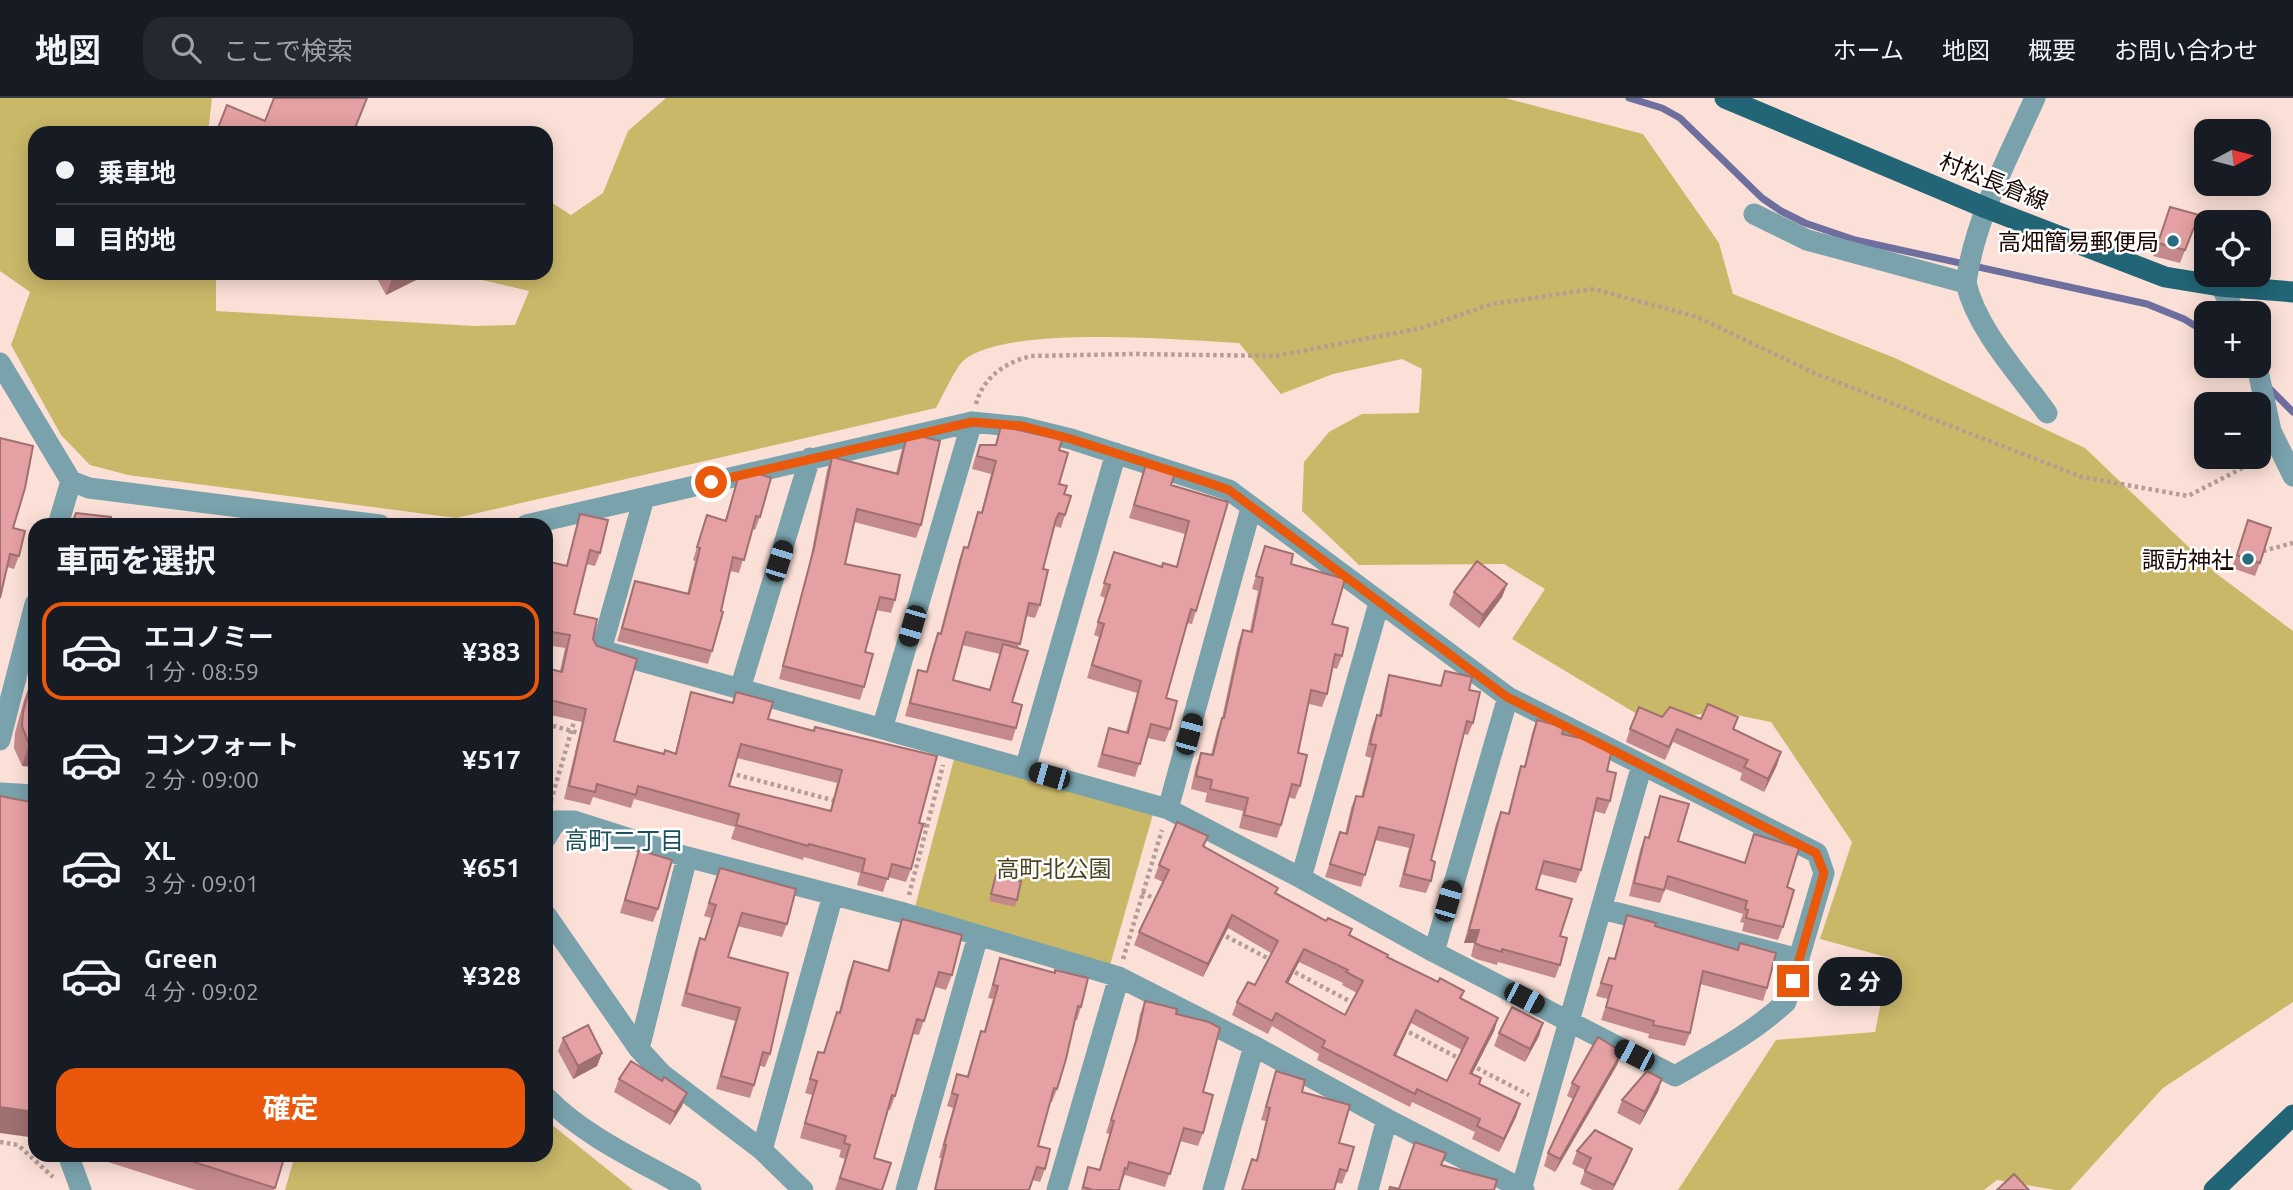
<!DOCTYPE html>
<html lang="ja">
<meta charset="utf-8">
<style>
:root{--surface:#171b24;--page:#242831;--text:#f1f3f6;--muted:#9ea1a6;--line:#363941;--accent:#ea580c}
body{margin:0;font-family:Ubuntu,"Noto Sans JP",sans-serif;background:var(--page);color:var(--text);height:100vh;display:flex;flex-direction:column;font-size:26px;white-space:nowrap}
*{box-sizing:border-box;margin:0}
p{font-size:23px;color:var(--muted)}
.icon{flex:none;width:38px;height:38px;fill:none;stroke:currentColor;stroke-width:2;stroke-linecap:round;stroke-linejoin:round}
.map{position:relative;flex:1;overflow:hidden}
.drawer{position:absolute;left:28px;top:420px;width:525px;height:644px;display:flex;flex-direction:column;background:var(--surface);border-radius:21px;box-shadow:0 4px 18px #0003}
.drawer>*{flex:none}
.top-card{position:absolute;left:28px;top:28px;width:525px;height:154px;border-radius:21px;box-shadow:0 4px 18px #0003;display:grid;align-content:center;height:154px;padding:0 28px;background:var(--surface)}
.needle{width:46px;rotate:83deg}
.tools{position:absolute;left:2194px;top:21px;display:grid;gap:14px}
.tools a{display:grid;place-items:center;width:77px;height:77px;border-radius:14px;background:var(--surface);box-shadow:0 4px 18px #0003;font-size:35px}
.end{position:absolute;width:32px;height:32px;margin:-16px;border:9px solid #ea580c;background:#fff;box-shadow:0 0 0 4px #fff}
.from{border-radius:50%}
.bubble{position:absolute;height:49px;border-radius:21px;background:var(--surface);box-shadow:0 4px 18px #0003;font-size:23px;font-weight:700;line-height:49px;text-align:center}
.car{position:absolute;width:21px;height:42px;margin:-21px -10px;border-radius:9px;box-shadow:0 0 5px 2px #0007;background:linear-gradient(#222 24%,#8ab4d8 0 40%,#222 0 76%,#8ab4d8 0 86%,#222 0)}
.top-card b{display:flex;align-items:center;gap:24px;height:66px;font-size:26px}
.top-card b+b{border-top:2px solid var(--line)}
.top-card i{width:18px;height:18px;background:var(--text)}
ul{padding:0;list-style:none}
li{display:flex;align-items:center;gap:21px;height:98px;margin:0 14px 10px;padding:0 14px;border:4px solid transparent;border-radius:21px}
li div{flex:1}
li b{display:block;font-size:26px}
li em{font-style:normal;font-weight:700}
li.active{border-color:var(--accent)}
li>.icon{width:63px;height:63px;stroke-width:1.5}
h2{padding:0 28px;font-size:32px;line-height:84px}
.primary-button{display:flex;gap:14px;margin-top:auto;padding:14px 28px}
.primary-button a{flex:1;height:80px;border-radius:21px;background:var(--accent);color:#fff;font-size:28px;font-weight:700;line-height:80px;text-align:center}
header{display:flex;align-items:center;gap:42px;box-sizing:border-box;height:98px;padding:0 35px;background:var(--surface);border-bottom:2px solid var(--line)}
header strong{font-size:33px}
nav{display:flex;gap:38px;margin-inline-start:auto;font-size:24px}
.search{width:490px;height:63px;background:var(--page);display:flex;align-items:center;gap:18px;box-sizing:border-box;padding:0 24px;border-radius:21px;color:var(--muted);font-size:26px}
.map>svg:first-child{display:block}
.green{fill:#cab869}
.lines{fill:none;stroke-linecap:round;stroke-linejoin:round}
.stream{stroke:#6e6f9f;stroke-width:7}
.path{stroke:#b59c94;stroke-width:4.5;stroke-dasharray:3.5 3.5;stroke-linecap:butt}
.minor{stroke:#79a2ad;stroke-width:21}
.major{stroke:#216576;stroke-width:21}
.wall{fill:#c48a8b;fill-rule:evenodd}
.shaded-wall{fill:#a07071}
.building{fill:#e4a0a2;stroke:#a07071;stroke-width:2;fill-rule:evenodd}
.route{stroke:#ea580c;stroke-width:9}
.poi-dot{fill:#286c7d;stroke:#fff;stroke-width:2.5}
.labels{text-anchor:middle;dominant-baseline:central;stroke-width:5;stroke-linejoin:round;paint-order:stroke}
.street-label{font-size:23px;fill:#1d0703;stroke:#fff}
.poi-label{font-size:23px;fill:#1d0703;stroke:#fff;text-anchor:end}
.park-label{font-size:23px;fill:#4a421f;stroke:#fff}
.neighbourhood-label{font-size:24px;fill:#1c525f;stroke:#fff}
</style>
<header>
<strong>地図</strong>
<div class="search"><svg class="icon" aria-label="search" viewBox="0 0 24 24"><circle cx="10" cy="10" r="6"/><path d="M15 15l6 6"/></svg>ここで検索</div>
<nav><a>ホーム</a><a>地図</a><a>概要</a><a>お問い合わせ</a></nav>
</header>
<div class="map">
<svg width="2293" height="1092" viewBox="0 0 2293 1092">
<rect width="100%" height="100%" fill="#fbe0d7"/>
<path class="green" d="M0,0H212L208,35H35V175H216V213L474,228L515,227L529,193L474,180L469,175H546V101L571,117L603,95L628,33L666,0H1505L1643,36L1719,145L1733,196L1895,260L2085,350L2217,476L2293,533V904L2163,990L2070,1092H2056L1997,1082L1984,1092H1678L1776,942L1875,934L1890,860L1820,841L1852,744L1771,624L1717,613L1652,625L1512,541L1545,491L1504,466L1359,467L1302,413L1304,364L1329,334L1362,316L1419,315L1422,271L1402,261L1333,276L1281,296L1239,245C1183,242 1003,226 963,263C955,271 942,299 936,310L456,420L128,377L90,367L61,337L11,247L30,194L0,173Z
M954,661L1153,716L1110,867L915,809Z
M546,1022L633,1092H285L295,1057H546Z"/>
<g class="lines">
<path class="stream" d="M1629,0L1662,10L1680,20L1762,100L1781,113L1805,125L1855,142L2147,206L2184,221L2207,235
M2267,288L2293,314"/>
<path class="path" d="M976,306C983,279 1006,264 1031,258L1133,256L1276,258L1422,230L1492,206L1594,191L1697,219L1814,275L2082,379L2188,398L2262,360
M2263,453L2293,445
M546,626L583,636
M730,675L836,703
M551,703L576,617
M916,725L928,728
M1142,794L1160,804
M909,797L943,667
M1220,835L1271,862
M1123,861L1162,732
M1289,871L1355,906
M1403,931L1464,963
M1471,967L1529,997
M0,1044L18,1047L53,1079"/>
<path class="minor" d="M1754,116L1807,142L1966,185C1977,232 2019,276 2047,315
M1966,185C1975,120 2008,60 2035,0
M2220,188L2236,215
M0,265L71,383L89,390L380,427
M2257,268L2271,333L2293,378
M58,427L71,383
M526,427L972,324L1022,329L1071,341L1229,392L1508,599L1817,755L1824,775L1786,904C1754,934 1713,956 1675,978L1434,854L1301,780L1168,711L601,552L644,400
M740,591L810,360
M882,631L972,324
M0,642L35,506
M1025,671L1116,355
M0,695L35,697
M1168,711L1251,410
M546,740L556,723H574L687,759L904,815L1119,879L1254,948L1387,1021L1524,1092
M1301,780L1379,505
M1602,811L1799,861
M546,817L639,951L662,976L762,1052L803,1092
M1434,854L1508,599
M639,951L687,759
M546,999C586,1040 642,1064 691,1092
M762,1052L833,797
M72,1057L70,1062L81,1092
M906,1092L978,838
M1057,1092L1119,879
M1213,1092L1254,948
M1368,1092L1387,1021
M1521,1092L1642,667"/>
<path class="major" d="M1725,0L1986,110L2165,179L2220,188L2293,194
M2214,1092L2293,1017"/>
</g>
<path class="wall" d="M2170,109L2199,117L2180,165L2153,158Z
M374,175H418L416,182L386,197Z
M1001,328L1059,352V386L1064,396L1065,417L1061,430L1055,428L1043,471L1040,507L1035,520L1026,518L1018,550L1012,604L1016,630L1012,643L905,618L918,572L926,574L933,548L938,535H940L959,462L964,449L967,450L978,414L981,415L991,376L972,371L975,360L980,347H995ZM962,547L1000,556L989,592L953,582Z
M906,341L921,427L916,440L854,424L845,466L895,502L891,515L876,512L865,554L864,589L860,602L779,581L810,463L827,372L832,359L896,375L901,354Z
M1146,366L1171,387L1228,404L1196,513L1192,526L1187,525L1166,600L1170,631L1165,644L1148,640L1135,679L1097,669L1109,630L1126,634L1137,595L1087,580L1099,539L1094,537L1105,500L1100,498L1114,454L1162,469H1176L1185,436L1129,420Z
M738,380L760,419L755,432L752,431L739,475L730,473L712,553L708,566L617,543L635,483L687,496L695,463L693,462L707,417L725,422Z
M580,416L600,455L595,468L586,466L574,516L593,541L614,643L663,656L675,655L687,608L691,594L732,605L736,594L768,621L919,725L911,771L906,784L888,779L883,794L857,787L860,775L804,759L803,762L731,741L735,729L634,701L631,710L593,699L590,707L564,701L582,624L546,616V570L560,573L565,550L546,547V463L566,468L576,429ZM737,660L837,685L830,713L729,688Z
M2248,422L2260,465L2255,478L2232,470Z
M13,430L19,458L14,471L7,469Z
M1265,448L1291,466L1332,526L1342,558L1337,571L1333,570L1327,596L1322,609L1309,606L1298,655L1300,688L1295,701L1288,699L1281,727L1277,740L1239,730L1243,713L1205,704L1207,695L1191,691L1196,668L1201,655L1211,657L1217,633L1222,620L1238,545L1243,532L1250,533L1258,493L1252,491Z
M1507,486L1502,499L1479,530L1449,507L1454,494Z
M35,569V669L22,668L14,650L15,635L24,602L32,581V576Z
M1445,573L1469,592L1473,625L1468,637L1464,636L1431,762V783L1426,795L1399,789L1409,750L1375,742L1361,789L1325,779L1340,734L1345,736L1351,710L1356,698L1361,699L1371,660L1365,658L1372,629L1377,617H1379L1385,590L1389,577L1440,588Z
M1662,619L1701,621L1738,619L1734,632L1781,654L1777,667L1764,694L1740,682L1742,675L1673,644L1665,662L1626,644L1630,631Z
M1537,622L1562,636L1607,673L1610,703L1605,716L1594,713L1581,772L1576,785L1540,776L1536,791L1560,838V867L1555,880L1498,864L1497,867L1476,861L1471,858L1474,845H1464L1496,726L1501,714L1508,715L1517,681L1521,668L1524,669L1532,635Z
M1660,698L1678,743L1745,765L1754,736L1787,789L1783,829L1778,842L1742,833L1744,825L1740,824L1743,816L1665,791L1660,805L1629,798L1640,752L1645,739H1648Z
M35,705V1041L29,1039Z
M1208,738L1204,749L1276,795L1326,823L1352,831L1349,837L1387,859L1438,884L1464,893L1461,901L1498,920L1494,933L1472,976L1481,980L1479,987L1520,1006L1516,1019L1499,1054L1472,1041L1475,1034L1412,1004L1410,1009L1317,962L1319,956L1272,928L1268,936L1232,917L1237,904L1255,887L1271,855L1228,830L1203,879L1134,847L1139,834L1163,784L1154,780L1159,767ZM1299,864L1343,885L1342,887L1357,895L1345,917L1288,885ZM1411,925L1462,952L1447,983L1396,957Z
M639,752L658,811L653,824L620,815Z
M720,770L787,826L782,839L737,828L728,859L770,956L765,969L760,968L750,1000L716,991L735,923L681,908L695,853L700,840L704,842L711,820L704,818Z
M996,777L1017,802L1015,809L989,803Z
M1627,817L1655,828L1737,852L1740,845L1767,890L1763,903L1700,886L1690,935L1685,948L1648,940L1649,936L1601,922L1608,901L1596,898L1609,860L1614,861Z
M902,821L952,877L946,892L935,889L919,937L913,936L895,998L890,1012L888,1011L874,1060L882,1092H835L845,1061L839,1059L841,1052L800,1040L812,997L805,995L818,954L823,955L837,914H839L848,878L854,863L887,873L897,835Z
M1000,860L1081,909L1077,922H1075L1057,991L1052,1004H1050L1038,1048L1045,1071L1040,1084L1032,1082L1029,1092H934L941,1060H939L953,1010L947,1008L953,989L957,976L967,978L981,933H984L993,901L988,900Z
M1145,903L1176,916L1203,994V1035L1198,1048L1180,1043L1165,1089L1125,1077L1122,1084L1121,1083L1119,1092H1081L1088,1069L1099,1072L1110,1036L1106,1035L1133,953L1140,916Z
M1543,925L1539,938L1525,964L1494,948L1499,935Z
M563,940L602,955L597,968L573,981L558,953Z
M1617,967L1555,1074L1544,1068L1548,1055L1573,1001L1567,998L1572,985Z
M1276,973L1302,994L1339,1045L1347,1073L1342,1086L1336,1084L1334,1092H1242L1252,1061L1256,1062L1266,1023L1261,1022Z
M619,981L682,1008L670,1027L614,994Z
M1662,981L1658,994L1640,1027L1617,1015L1622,1002Z
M1632,1051L1627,1064L1613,1092H1593L1580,1086L1585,1072L1572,1066L1577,1053Z
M86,1057H285L274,1092H196Z"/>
<path class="shaded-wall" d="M394,175H418L416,182L386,197Z
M1507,486L1502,499L1479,530L1483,517Z
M29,646L35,647V669L22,668Z
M1781,654L1777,667L1764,694L1768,681Z
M1232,817L1228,830L1203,879L1208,866Z
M1469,832H1479L1474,845H1464Z
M1304,851L1299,864L1282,897L1286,884Z
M1416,912L1411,925L1390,970L1394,957Z
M1498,920L1494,933L1466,988L1470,975Z
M1543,925L1539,938L1525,964L1530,951Z
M1622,954L1617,967L1555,1074L1560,1061Z
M602,955L597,968L573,981L578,968Z
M1662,981L1658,994L1640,1027L1645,1014Z
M687,995L682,1008L670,1027L675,1014Z
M1520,1006L1516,1019L1499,1054L1504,1041Z
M0,1009L35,1014V1022L29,1039L0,1035Z
M1632,1051L1627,1064L1612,1092L1614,1087Z"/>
<path class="building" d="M274,0H367L353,35H216L227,7L265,23Z
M2170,109L2199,117L2185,152L2158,145Z
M1001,328L1062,342L1059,352L1068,355L1059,386L1067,388L1064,396L1071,398L1065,417L1059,415L1056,421L1043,471L1048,472L1040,507L1029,505L1020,546L966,534L953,582L990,592L1003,546L1028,553L1012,604L1022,607L1016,630L910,605L918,572L927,574L938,535L941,536L964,449L968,450L978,414L982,415L996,363L977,358L980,347H996Z
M919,338L940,343L921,427L857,411L845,466L900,477L895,502L880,499L865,554L873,556L864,589L783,568L814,450L832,359L898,376L906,341Z
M0,340L33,348L25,390L13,430L25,433L19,458L10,456L0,500Z
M1146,366L1175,375L1171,387L1228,404L1196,513L1191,511L1166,600L1177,603L1170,631L1151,626L1140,666L1102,656L1109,630L1128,635L1141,583L1092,567L1104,526L1098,524L1110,487L1104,485L1114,454L1162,469L1163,465L1177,469L1189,423L1134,407Z
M756,375L771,380L760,419L756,418L744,462L733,459L721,513L723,514L712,553L622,530L635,483L689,496L700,450L697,449L707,417L726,423L738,380Z
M76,415L111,419V424L141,427H72L73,422Z
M580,416L608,422L600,455L590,452L574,516L597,521L593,541L597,548L637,561L614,643L664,656L665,652L676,656L691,594L733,605L736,594L773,604L768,621L814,633L815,629L937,658L919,725L923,726L911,771L892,766L888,781L862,774L865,761L809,746L808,748L736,727L739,716L638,688L636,697L597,686L595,694L569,688L586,611L546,601V570L562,574L570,537L546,533V463L567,468ZM741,646L842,672L831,713L729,688Z
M156,422L175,424L174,427H156Z
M2248,422L2271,430L2260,465L2237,457Z
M1265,448L1293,456L1291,466L1345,481L1332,526L1348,530L1342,558L1335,556L1327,596L1311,592L1298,655L1307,657L1300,688L1292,686L1281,727L1244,717L1248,700L1210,691L1212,682L1196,678L1201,655L1213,657L1222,620H1224L1243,532L1252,534L1263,480L1256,478Z
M1477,463L1507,486L1483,517L1454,494Z
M1445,573L1472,579L1469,592L1480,594L1473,625L1467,623L1444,713L1431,762L1435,764L1431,783L1404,776L1414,737L1379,729L1365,777L1330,766L1340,734L1347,736L1356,698L1363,699L1376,647L1370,646L1377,617L1381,618L1389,577L1441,588Z
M32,581H35V647L29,646L22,628L23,614Z
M1708,606L1738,619L1733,631L1781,654L1768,681L1744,669L1748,662L1677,631L1669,649L1630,631L1639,609L1662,619L1670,609L1701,621Z
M1537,622L1564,629L1562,636L1598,644L1612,651L1607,673L1616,675L1610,703L1597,700L1581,772L1544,763L1536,791L1572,801L1560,838L1567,840L1560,867L1502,851V854L1481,848L1475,845L1479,832H1469L1501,714L1509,716L1521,668L1525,669Z
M0,698L35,705V1014L0,1009Z
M1660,698L1689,706L1678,743L1745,765L1754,736L1799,750L1787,789L1794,792L1783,829L1746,820L1748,812L1745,811L1747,803L1668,778L1664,792L1634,785L1645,739L1649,740Z
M1177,724L1208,738L1203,748L1278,790L1275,795L1326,823L1328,820L1352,831L1349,837L1388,857L1387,859L1438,884L1440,880L1464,893L1460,900L1498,920L1470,975L1481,980L1479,986L1520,1006L1504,1041L1477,1028L1480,1021L1417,991L1415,996L1322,949L1325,943L1276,915L1272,923L1237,904L1248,884L1255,887L1278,843L1232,817L1208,866L1139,834L1169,772L1159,767ZM1304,851L1348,872L1346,874L1363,883L1345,917L1286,884ZM1416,912L1468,940L1447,983L1394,957Z
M639,752L672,762L658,811L625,802Z
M720,770L796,791L787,826L742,815L728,859L788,875L770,956L763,954L754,987L721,978L740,910L686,895L700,840L705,842L716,807L709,805Z
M996,777L1021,783L1017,802L991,796Z
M1627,817L1656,825L1655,828L1738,852L1740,845L1776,855L1767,890L1703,873L1690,935L1653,927L1654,923L1606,909L1612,888L1601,885L1609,860L1615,861Z
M902,821L962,837L952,877L939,874L924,923L917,921L895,998L892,997L874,1060L891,1065L882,1092H879L840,1080L850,1047L844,1045L846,1038L805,1025L817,983L810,981L818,954L824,955L837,914L840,915L854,863L889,873Z
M1000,860L1055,875V872L1088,880L1081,909L1078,908L1066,961L1057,991L1054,990L1038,1048L1050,1051L1045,1071L1037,1069L1029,1092H935L946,1047H944L958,997L952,995L957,976L968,979L981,933L985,934L998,888L993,887Z
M1145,903L1177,911L1176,916L1209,924L1220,930L1203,994L1213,997L1203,1035L1184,1030L1170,1076L1129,1064L1127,1071L1125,1070L1119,1092H1093L1083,1089L1088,1069L1100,1072L1114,1023L1111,1022L1137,940Z
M1512,909L1543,925L1530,951L1499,935Z
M588,927L602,955L578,968L563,940Z
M1598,939L1622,954L1560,1061L1548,1055L1579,989L1572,985Z
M631,963L662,983L664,979L687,995L675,1014L619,981Z
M1276,973L1305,982L1302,994L1350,1007L1339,1045L1354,1049L1347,1073L1340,1071L1334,1092H1242L1252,1061L1257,1063L1270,1010L1266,1009Z
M1647,973L1662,981L1645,1014L1622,1002Z
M1595,1032L1632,1051L1614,1087L1585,1073L1591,1060L1577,1053Z
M1415,1044L1446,1055L1441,1067L1497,1082L1494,1092H1389L1390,1089L1399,1091Z
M172,1057H285L275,1090Z
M2014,1076L2029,1092H1997Z"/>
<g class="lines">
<path class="route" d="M711,384L972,324L1022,328L1071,341L1203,383L1229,392L1507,599L1816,755L1824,775L1793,883"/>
</g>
<g class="poi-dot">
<circle cx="2173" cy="143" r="7"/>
<circle cx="2248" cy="461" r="7"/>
</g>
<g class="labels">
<g class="street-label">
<text transform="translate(1994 83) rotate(22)">村松長倉線</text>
</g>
<g class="poi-label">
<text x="2159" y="143">高畑簡易郵便局</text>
<text x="2234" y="461">諏訪神社</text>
</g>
<g class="park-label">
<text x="1054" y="770">高町北公園</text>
</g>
<g class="neighbourhood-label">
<text x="624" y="742">高町二丁目</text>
</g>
</g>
</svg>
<div class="tools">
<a><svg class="needle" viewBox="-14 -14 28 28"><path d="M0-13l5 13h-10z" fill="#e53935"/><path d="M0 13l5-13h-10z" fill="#9ea1a6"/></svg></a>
<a><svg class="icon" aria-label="locate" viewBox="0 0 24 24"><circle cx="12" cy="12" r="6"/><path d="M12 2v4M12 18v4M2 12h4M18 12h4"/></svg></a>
<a>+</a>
<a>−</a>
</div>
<i class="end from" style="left:711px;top:384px"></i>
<i class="end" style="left:1793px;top:883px"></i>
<div class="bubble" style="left:1818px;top:859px;width:84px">2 分</div>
<i class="car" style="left:779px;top:463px;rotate:17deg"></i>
<i class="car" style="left:912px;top:528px;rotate:196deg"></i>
<i class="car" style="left:1189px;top:636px;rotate:15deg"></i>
<i class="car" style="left:1049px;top:678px;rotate:286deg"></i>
<i class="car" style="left:1448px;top:803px;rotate:16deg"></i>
<i class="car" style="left:1524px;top:900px;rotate:117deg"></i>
<i class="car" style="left:1634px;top:957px;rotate:297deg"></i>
<div class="top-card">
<b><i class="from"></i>乗車地</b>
<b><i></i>目的地</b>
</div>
<section class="drawer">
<h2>車両を選択</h2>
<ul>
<li class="active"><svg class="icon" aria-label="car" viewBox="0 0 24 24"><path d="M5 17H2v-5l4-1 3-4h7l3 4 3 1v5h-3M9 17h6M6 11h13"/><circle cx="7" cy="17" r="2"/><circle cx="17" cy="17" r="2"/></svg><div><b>エコノミー</b><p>1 分 · 08:59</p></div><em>¥383</em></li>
<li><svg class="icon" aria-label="car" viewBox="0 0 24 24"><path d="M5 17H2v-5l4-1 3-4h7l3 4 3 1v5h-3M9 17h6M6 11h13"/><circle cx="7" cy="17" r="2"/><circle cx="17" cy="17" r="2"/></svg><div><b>コンフォート</b><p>2 分 · 09:00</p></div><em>¥517</em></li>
<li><svg class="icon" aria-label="car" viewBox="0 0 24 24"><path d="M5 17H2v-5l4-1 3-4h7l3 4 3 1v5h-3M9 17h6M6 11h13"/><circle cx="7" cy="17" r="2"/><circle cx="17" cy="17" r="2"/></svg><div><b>XL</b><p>3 分 · 09:01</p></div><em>¥651</em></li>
<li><svg class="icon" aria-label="car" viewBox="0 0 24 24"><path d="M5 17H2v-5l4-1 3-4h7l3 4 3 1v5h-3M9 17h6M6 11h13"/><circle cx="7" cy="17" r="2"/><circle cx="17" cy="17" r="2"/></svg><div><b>Green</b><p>4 分 · 09:02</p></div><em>¥328</em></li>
</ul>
<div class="primary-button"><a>確定</a></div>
</section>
</div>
